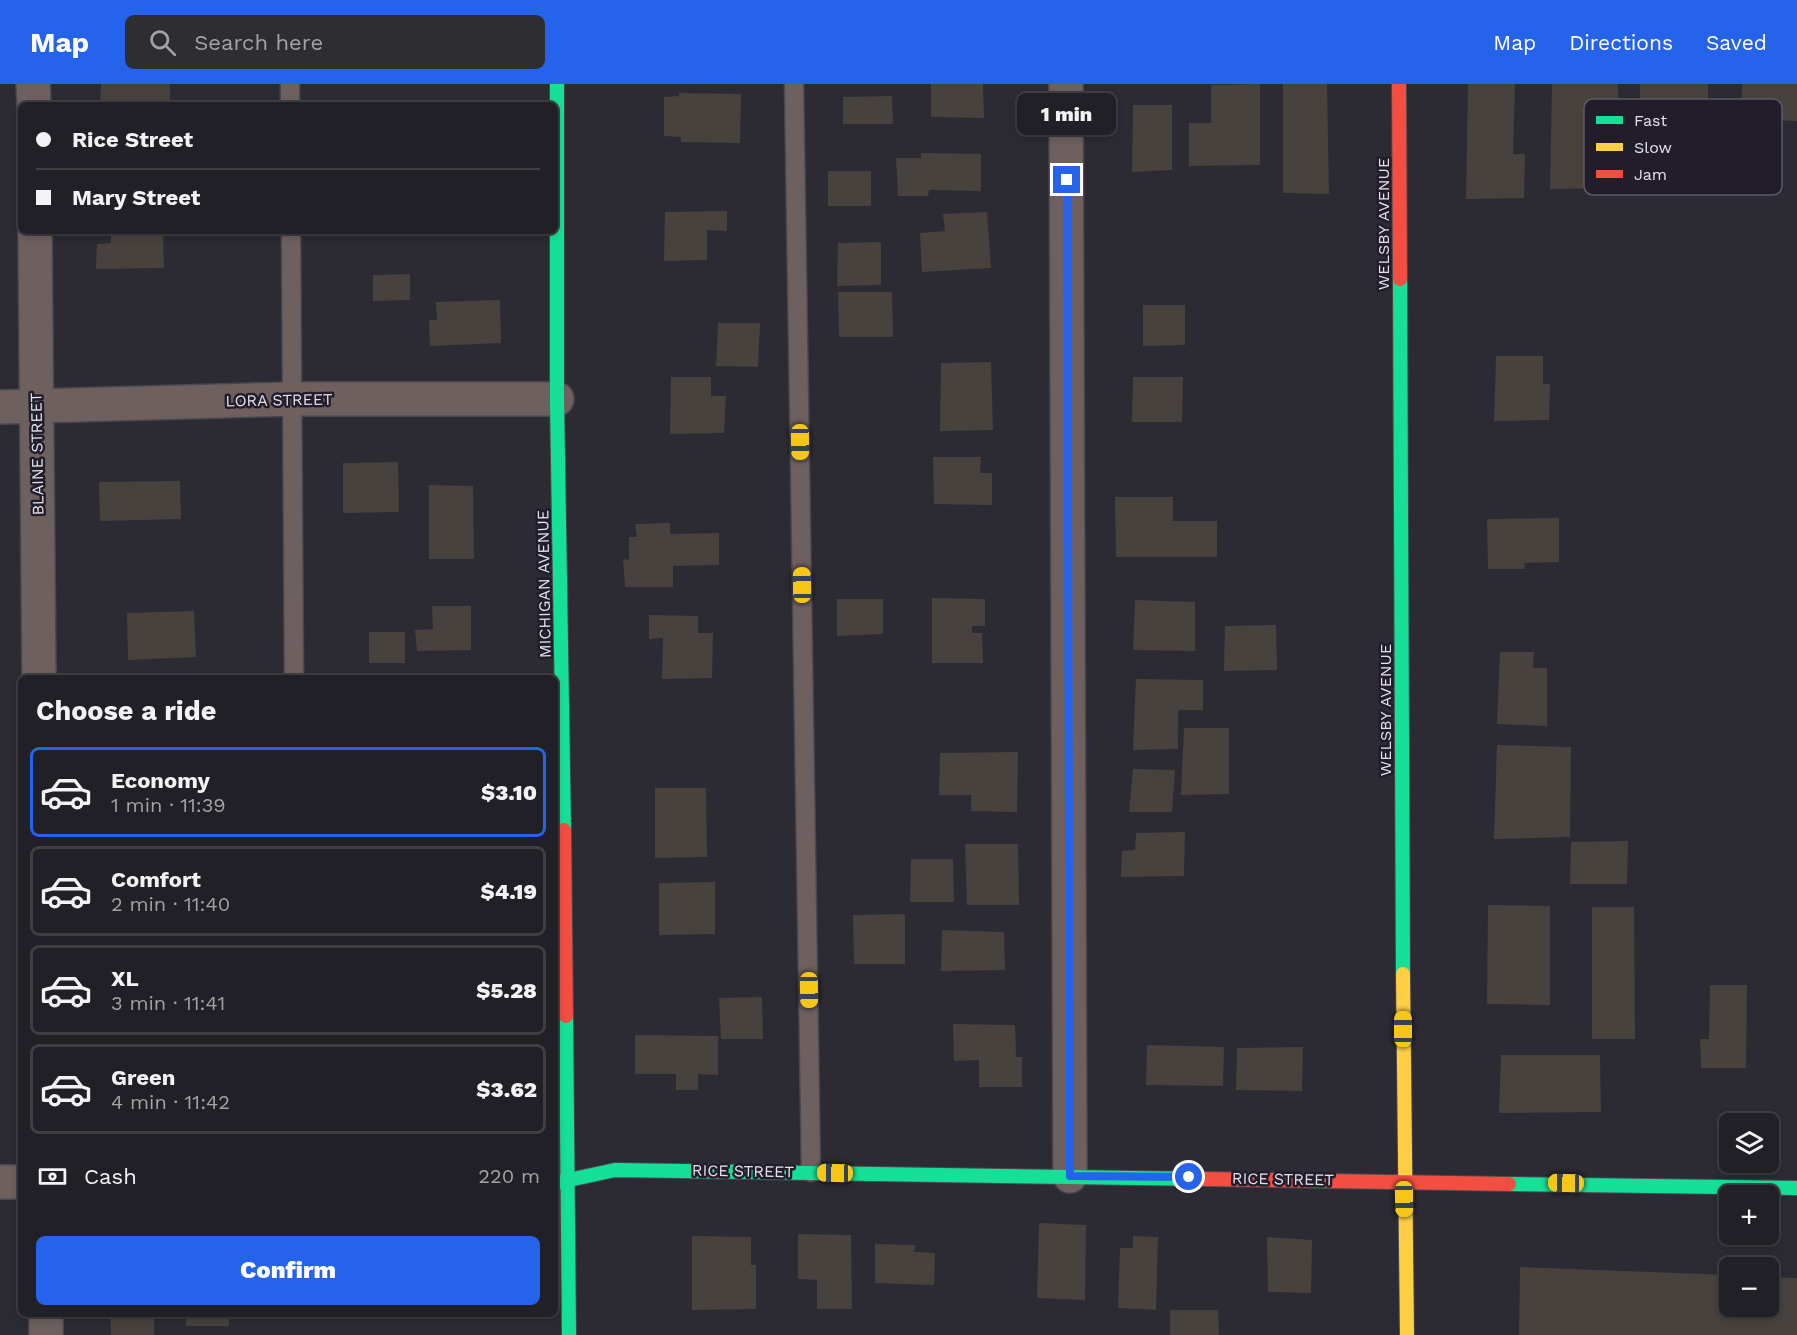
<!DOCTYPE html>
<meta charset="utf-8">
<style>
:root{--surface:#212026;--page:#2d2d32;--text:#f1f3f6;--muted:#a2a3a7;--line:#3e3e43;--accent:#2563eb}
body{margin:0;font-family:"Work Sans",sans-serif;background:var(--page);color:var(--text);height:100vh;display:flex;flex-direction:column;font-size:22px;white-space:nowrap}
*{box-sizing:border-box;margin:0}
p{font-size:20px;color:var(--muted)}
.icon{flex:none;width:33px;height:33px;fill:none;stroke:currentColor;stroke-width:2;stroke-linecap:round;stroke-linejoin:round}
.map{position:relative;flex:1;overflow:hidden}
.side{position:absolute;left:18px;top:591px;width:540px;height:642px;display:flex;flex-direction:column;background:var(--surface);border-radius:9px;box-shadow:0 3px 9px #0003,0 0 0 2px var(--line)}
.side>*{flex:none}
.banner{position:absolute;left:18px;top:18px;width:540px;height:132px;border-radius:9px;box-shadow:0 3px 9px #0003,0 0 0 2px var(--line);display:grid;align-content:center;height:132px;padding:0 18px;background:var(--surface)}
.controls{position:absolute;left:1719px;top:1029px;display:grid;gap:12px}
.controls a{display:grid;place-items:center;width:60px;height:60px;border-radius:9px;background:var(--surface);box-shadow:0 3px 9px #0003,0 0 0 2px var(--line);font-size:30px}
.end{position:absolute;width:27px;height:27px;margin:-14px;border:8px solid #2563eb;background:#fff;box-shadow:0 0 0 3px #fff}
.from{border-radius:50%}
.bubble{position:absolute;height:42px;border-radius:9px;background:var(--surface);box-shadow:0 3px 9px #0003,0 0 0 2px var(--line);font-size:20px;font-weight:800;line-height:42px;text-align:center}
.car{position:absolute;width:18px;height:36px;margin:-18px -9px;border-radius:8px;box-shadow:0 0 4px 2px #0007;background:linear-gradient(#f5c518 24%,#345 0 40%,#f5c518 0 76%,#345 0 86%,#f5c518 0)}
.banner b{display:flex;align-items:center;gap:21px;height:57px;font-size:22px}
.banner b+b{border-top:2px solid var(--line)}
.banner i{width:15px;height:15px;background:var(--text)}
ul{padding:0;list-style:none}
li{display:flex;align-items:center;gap:18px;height:90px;margin:0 12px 9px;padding:0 6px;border:3px solid var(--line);border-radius:9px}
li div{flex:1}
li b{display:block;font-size:22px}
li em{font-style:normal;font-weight:800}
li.selected{border-color:var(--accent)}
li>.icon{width:54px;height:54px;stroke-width:1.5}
h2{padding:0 18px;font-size:27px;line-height:72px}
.pay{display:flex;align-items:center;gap:15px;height:66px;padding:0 18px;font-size:22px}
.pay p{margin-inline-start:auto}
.button{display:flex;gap:12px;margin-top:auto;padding:12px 18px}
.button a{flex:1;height:69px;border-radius:9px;background:var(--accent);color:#fff;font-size:24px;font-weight:800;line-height:69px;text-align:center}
header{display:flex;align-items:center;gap:36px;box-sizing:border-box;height:84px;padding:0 30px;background:var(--accent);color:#fff}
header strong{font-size:28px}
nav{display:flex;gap:33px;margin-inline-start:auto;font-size:21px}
.search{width:420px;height:54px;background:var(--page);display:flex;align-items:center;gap:15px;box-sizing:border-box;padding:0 21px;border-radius:9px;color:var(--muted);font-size:22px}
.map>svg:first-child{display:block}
.building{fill:#48423e}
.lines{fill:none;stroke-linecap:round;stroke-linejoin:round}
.lane-casing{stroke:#4a484f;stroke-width:21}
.street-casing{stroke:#4a484f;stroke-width:36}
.fast-casing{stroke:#4a484f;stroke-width:16}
.slow-casing{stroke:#4a484f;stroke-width:16}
.jam-casing{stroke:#4a484f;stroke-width:16}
.lane{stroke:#6d605f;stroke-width:18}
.street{stroke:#6d605f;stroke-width:33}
.fast{stroke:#16e098;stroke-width:14}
.slow{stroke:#ffcf43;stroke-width:14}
.jam{stroke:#f24e42;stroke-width:14}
.route{stroke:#2563eb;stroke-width:8}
.labels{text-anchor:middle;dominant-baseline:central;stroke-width:5;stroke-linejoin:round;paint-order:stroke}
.street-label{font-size:16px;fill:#e4e1eb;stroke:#221d2b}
.key{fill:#221d2b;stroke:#5c5865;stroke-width:1.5}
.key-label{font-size:16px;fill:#e4e1eb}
</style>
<header>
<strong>Map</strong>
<div class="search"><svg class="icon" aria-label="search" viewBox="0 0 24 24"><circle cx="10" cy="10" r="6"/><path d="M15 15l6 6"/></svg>Search here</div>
<nav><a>Map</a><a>Directions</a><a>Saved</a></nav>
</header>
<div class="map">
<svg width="1797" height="1251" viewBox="0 0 1797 1251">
<rect width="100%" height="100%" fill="#2c2a32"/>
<path class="building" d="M101,0H170V21H100Z
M931,0H983L984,34L931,33Z
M1260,0V81L1189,82V39H1211V1Z
M1283,0H1327L1329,110L1283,109Z
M1468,0H1515L1513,70H1525L1524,114L1466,115Z
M1552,0H1618L1619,44H1602L1603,104L1550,105Z
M1640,0H1708V86L1638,87Z
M1742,0H1797V37L1742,35Z
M679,9L741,10L740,59L681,58V53L664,52V13L679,12Z
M892,12L893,40H843V13Z
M1133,21H1172V86L1132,88Z
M921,69L981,70V107L929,106L928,112H898L896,74H921Z
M828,87H871V122H828Z
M727,127V147L707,146V176L664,177L665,128Z
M987,128L991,184L922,188L920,149L945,147L943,130Z
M111,147H163L164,184L96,185L97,160L111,159Z
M881,158V201L837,202L838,159Z
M410,190V216L373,217V191Z
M838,208H892L893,253H839Z
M500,216L501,259L430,262L429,236H437L436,218Z
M1143,221H1185V261L1143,262Z
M718,239H760L758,283L716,282Z
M1496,272H1543V300H1550L1549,336L1494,337Z
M991,278L993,346L940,347L941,279Z
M671,293H711V312H726L724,349L670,350Z
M1133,293H1183L1182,338H1132Z
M933,373H981L980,389H992V421L934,420Z
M398,378L399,428L343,429V379Z
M180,397L181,435L100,437L99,398Z
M429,401L473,402L474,475H429Z
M1115,413H1173V437H1217V473H1116Z
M1559,434V478L1524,479L1525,485H1488L1487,435Z
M670,439V450L719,449V481L673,482V503H625L623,475L629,476V453H637L635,440Z
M932,514L985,515V542H972V549H982L983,579H932Z
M837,515H883V550L837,552Z
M1135,516L1195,518V567L1133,566Z
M432,522H471V566L417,567L415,546L433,545Z
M194,527L196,573L128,576L127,529Z
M649,531L698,532V549H713L712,594L662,595L663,554L649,555Z
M1276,541L1277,586L1224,587L1225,542Z
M369,548H405V579H369Z
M1500,568H1534L1533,584H1547V642L1497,640Z
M1136,595L1203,596V626H1178V665L1133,666Z
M1184,644H1229V710L1181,711Z
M1497,661L1571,663L1570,753L1494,755Z
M1018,668L1017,728L971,727V711H939L940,669Z
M1133,685L1175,686L1172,728H1129Z
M655,704H706L707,773L655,774Z
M1185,748L1184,792L1121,793L1122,767L1135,766L1136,749Z
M1628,757L1627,800H1570L1571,758Z
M965,760H1018L1019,821H967Z
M911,775H953L954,818H910Z
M715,798V850L659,851V799Z
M1488,821L1550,822V921L1487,920Z
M1592,823H1634L1635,955H1592Z
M905,830V880H854L853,831Z
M942,846L1004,848L1005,886L941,887Z
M1710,901H1747L1746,984H1701L1700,955H1709Z
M762,913L763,955H721L719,914Z
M953,940L1015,941L1016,973H1022V1003H979V976L954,977Z
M635,951L718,952V991L698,990V1006H676V990H635Z
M1147,961L1224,963L1223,1002L1146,1001Z
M1303,963L1302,1007L1236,1006L1237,964Z
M1501,971H1600L1601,1028L1499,1029Z
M1039,1139L1086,1141L1085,1216L1037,1214Z
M798,1150L851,1151L852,1225H817V1196L798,1195Z
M692,1152L751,1153V1181H756V1225L692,1226Z
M1133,1152L1158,1153L1156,1226L1118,1224L1120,1164H1133Z
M1267,1153L1312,1156L1311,1209L1268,1208Z
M875,1160L915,1161L914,1168L935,1169L934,1201L875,1199Z
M1520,1183L1730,1191V1222H1768V1193L1797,1194V1251H1519Z
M1170,1226H1218L1219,1251H1170Z
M110,1230H154V1251H111Z
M186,1230H229V1242H186Z"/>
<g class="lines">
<g class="lane-casing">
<path id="lane" d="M290,0V21
M794,0L811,1088
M291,147L294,594"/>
</g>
<g class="street-casing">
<path id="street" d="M33,0L34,21
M1066,0L1070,1092
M35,147L39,594
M0,323L292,315H557
M0,1098H21
M46,1230V1251"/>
</g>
<g class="fast-casing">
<path id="fast" d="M557,0V315L564,746
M1400,195L1403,890
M566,932L569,1251
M555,1099L615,1086L1204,1095
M1509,1100L1797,1104"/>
</g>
<g class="slow-casing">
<path id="slow" d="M1403,890L1407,1251"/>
</g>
<g class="jam-casing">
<path id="jam" d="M1399,0L1400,195
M564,746L566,932
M1204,1095L1509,1100"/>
</g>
<use href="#lane" class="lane"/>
<use href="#street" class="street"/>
<use href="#fast" class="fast"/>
<use href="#slow" class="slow"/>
<use href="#jam" class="jam"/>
</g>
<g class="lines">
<path class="route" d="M1067,96L1070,1092L1189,1093"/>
</g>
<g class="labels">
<g class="street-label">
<text transform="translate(1383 140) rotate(-90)">WELSBY AVENUE</text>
<text transform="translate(279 316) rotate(-1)">LORA STREET</text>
<text transform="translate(37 370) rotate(-91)">BLAINE STREET</text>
<text transform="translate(544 500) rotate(-91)">MICHIGAN AVENUE</text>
<text transform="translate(1385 626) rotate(-90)">WELSBY AVENUE</text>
<text transform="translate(743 1087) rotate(1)">RICE STREET</text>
<text transform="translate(1283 1095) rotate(1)">RICE STREET</text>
</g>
</g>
<rect x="1584" y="15" width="198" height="96" rx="9" class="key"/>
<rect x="1596" y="32" width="27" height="8" fill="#16e098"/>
<rect x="1596" y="59" width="27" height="8" fill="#ffcf43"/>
<rect x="1596" y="86" width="27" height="8" fill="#f24e42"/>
<g class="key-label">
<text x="1634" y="42">Fast</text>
<text x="1634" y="69">Slow</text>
<text x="1634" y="96">Jam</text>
</g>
</svg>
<div class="controls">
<a><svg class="icon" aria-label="layers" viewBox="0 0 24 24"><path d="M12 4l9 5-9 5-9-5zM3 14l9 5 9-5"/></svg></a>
<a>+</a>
<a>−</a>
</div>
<i class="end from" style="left:1189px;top:1093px"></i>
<i class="end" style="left:1067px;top:96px"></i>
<div class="bubble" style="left:1017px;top:9px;width:99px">1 min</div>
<i class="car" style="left:800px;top:358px;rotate:179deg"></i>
<i class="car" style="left:802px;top:501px;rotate:359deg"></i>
<i class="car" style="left:809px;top:906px;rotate:179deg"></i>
<i class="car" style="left:1403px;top:945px;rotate:0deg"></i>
<i class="car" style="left:835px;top:1089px;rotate:271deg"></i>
<i class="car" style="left:1566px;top:1099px;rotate:271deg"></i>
<i class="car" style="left:1404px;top:1115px;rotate:179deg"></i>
<div class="banner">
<b><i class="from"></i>Rice Street</b>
<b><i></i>Mary Street</b>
</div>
<section class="side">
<h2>Choose a ride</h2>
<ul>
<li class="selected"><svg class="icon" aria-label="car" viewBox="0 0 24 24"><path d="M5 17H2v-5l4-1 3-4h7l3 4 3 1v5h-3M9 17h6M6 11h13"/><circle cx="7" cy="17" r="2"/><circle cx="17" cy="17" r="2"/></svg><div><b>Economy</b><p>1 min · 11:39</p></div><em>$3.10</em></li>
<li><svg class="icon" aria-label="car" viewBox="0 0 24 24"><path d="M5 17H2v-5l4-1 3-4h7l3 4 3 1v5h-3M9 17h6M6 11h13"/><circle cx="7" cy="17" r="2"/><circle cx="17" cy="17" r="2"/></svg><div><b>Comfort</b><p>2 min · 11:40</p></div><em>$4.19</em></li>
<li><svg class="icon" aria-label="car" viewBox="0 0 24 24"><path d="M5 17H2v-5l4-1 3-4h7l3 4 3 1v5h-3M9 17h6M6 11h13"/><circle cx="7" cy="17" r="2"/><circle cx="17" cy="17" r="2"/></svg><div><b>XL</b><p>3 min · 11:41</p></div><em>$5.28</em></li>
<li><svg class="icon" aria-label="car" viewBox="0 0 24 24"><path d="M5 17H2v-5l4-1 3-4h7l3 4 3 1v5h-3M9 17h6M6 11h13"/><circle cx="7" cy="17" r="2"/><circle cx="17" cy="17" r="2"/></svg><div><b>Green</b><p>4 min · 11:42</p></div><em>$3.62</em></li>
</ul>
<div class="pay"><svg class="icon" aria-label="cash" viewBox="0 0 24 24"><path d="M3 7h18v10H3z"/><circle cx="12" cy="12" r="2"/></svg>Cash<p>220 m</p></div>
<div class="button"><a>Confirm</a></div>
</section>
</div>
